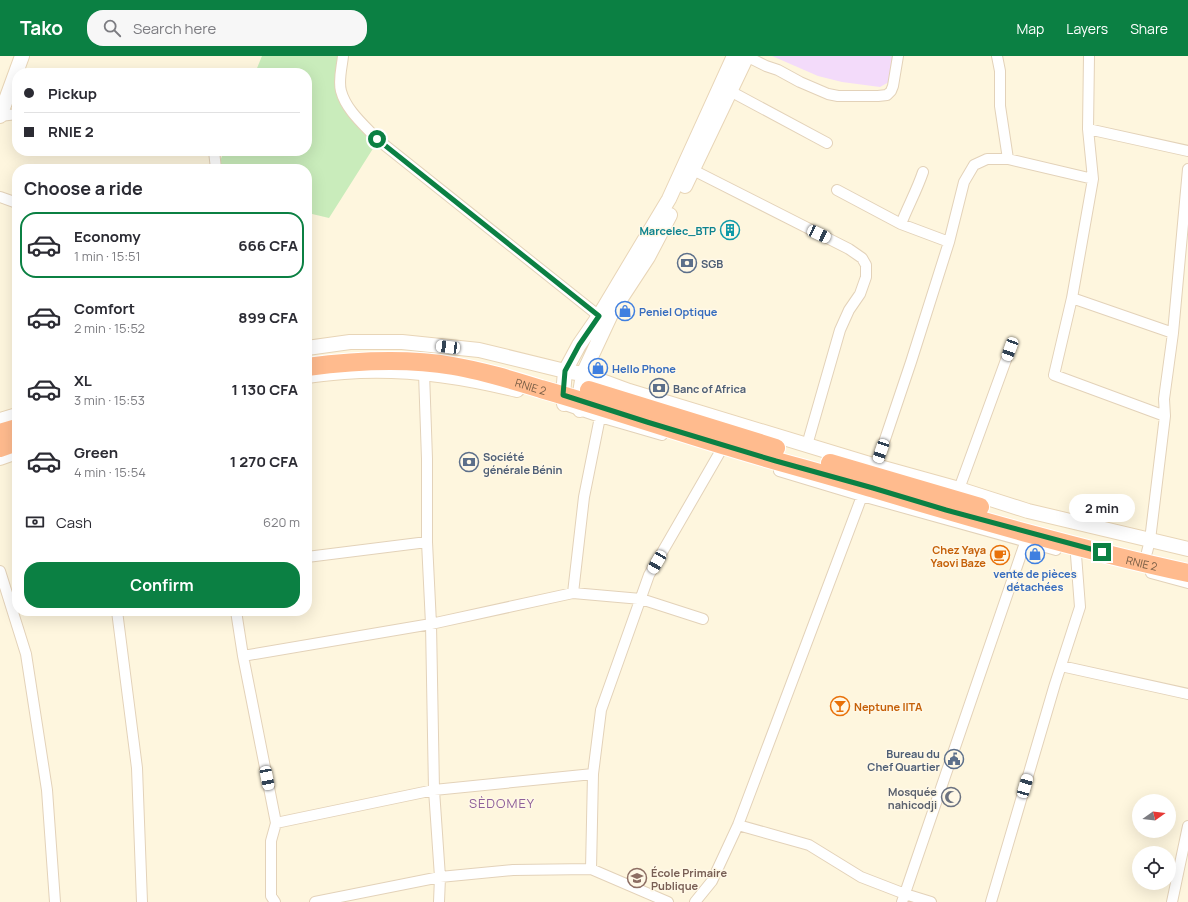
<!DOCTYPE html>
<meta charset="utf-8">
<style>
:root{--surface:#fff;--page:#f7f7f7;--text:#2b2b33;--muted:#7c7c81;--line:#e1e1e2;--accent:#0b8043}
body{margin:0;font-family:Manrope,sans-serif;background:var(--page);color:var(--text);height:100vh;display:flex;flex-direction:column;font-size:15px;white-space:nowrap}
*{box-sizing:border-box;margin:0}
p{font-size:13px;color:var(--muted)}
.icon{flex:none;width:22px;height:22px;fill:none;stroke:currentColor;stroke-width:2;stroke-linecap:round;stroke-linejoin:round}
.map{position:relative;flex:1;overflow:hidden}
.panel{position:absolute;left:12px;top:108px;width:300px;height:452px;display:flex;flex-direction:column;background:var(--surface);border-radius:16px;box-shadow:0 4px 16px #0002}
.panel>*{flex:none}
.top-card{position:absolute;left:12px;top:12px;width:300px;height:88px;border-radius:16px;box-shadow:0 4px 16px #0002;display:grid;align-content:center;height:88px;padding:0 12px;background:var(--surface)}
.needle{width:26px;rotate:76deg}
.buttons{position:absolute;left:1132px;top:738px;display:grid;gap:8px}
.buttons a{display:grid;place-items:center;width:44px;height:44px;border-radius:50%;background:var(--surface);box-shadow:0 4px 16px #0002;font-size:20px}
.end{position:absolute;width:18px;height:18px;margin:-9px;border:5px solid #0b8043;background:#fff;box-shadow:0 0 0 2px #fff}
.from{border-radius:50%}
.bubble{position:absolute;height:28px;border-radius:14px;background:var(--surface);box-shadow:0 4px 16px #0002;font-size:13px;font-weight:700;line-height:28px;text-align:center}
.car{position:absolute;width:12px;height:24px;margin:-12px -6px;border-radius:5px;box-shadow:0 0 3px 1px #0007;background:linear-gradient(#fff 24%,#345 0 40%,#fff 0 76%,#345 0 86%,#fff 0)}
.top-card b{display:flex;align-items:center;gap:14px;height:38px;font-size:15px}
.top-card b+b{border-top:1px solid var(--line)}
.top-card i{width:10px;height:10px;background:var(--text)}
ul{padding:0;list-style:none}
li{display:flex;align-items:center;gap:12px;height:66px;margin:0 8px 6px;padding:0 4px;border:2px solid transparent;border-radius:16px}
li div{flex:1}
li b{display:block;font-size:15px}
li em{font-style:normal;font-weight:700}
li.current{border-color:var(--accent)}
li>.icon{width:36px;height:36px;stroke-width:1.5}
h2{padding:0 12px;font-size:18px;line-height:48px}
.pay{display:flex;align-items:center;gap:10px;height:44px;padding:0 12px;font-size:15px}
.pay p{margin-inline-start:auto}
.action{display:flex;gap:8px;margin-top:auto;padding:8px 12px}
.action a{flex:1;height:46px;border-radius:16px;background:var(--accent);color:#fff;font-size:16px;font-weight:700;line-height:46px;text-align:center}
header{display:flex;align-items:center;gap:24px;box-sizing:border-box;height:56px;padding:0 20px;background:var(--accent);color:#fff}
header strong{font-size:19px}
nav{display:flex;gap:22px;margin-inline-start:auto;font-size:14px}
.search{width:280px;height:36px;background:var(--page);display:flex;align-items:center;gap:10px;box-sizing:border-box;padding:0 14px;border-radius:16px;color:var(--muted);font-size:15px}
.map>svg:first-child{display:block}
.education{fill:#f3dbfa}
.green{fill:#c9ecbb}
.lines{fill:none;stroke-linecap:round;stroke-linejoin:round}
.street-casing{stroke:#e3d2b9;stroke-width:12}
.secondary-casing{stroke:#e8d5b7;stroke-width:16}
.highway-casing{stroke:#fff;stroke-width:20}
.street{stroke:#fff;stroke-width:10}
.secondary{stroke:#fff;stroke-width:14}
.highway{stroke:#ffbb8e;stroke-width:18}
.route{stroke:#0b8043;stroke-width:5}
.labels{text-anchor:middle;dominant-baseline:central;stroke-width:3;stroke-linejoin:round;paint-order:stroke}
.culture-label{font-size:11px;font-weight:bold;fill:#0d838f;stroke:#fff8e6;text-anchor:end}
.service-label{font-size:11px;font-weight:bold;fill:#4e5e75;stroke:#fff8e6;text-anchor:start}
.shop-label{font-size:11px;font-weight:bold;fill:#366cbe;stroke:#fff8e6;text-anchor:start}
.street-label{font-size:11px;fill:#765c44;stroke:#fff8e6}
.food-label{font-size:11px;font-weight:bold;fill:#c56008;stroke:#fff8e6;text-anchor:end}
.worship-label{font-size:11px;font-weight:bold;fill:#5b616d;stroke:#fff8e6;text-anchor:end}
.education-label{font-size:11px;font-weight:bold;fill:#785e54;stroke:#fff8e6;text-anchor:start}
.quarter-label{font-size:13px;letter-spacing:1px;fill:#8e5f9a;stroke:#fff8e6}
</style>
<header>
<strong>Tako</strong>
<div class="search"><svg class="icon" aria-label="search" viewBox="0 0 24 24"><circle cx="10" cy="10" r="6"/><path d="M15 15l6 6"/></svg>Search here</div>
<nav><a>Map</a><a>Layers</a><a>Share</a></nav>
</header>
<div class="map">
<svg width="1188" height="846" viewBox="0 0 1188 846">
<rect width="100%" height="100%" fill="#fef6de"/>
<path class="education" d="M772,0H893L889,26L880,31L842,26L818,20Z"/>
<path class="green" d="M262,0H340L338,36L374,91L329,162L308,157L307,113H217L224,95H307V17H255Z"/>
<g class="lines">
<g class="street-casing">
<path id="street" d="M343,0C342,11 338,24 341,35C346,54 364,69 377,83L599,260
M746,0L766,10L778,14L800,26L828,38L838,40H878L887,39L891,35L893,30L898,0
M997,0L1000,15V50L1008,103
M1089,0L1088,73L1093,123L1072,242L1054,319L1165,360
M730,35L827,87
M0,60L17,58
M1088,73L1188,95
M214,95L216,113
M693,114L849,193L862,202L866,209V221L860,238L849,254L840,274L807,389
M923,116C917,134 908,150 901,168L949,186
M837,134L901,168
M0,141L17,147
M1072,242L1173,277
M424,317L427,403V486L431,568L434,734L440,821L439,846
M565,349L600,361L662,379
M876,410L911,306L949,186L964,126L974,109L987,103H1008L1093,123
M779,415L862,440L1056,494
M959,433L1010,293
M1147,496L1150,484L1165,360L1164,343L1173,277L1188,113
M307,501L427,486
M0,515L26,598L47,734L55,846
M1151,517L1188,527
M573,537L584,441L600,361
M117,555L137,712L142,846
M236,555L243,600L276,767L271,785V840L275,846
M243,600L431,568L573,537L641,543L703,563
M1061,610L1188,638
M276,767L434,734L593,718
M738,769L809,789L861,821L905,838L931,846
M591,813L593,718L601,654L649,519L720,396
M315,846L440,821L513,814L591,813L668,846
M695,846L712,825L738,769L862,440
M902,846L1027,481
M991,846L1055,628L1080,551L1076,499
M1172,846L1188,770"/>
</g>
<g class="secondary-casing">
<path id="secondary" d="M0,60L22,0
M685,130L747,0
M307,292L350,286H402L479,294L565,315L583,318L629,335L876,410L959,433L1028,455L1188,493
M307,320C319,318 331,317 344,316C402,311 461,320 517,334
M564,348L563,339L565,315L579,289L599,260L669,143L734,0
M580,354L579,343L583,318L612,256L648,201L670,159
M0,364L17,359
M0,402L17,396"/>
</g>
<g class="highway-casing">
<g id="highway">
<path id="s1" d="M307,311C353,305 407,302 453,310C483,315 512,324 541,333C604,351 666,372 729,391C777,406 826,418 874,433C978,464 1082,494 1188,517"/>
<path d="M589,334L776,392"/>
<path d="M0,377L17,372"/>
<path d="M0,392L17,386"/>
<path d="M830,407L980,451"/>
</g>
</g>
<use href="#street" class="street"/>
<use href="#secondary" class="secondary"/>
<use href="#highway" class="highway"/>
</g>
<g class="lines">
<path class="route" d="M377,83L599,260L579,289L565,315L563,339L647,366L776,405L873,432L946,454L1102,496"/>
</g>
<defs>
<g id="building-ring" transform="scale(1)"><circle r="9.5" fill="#fff8e6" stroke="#0f9aa8" stroke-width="1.5"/><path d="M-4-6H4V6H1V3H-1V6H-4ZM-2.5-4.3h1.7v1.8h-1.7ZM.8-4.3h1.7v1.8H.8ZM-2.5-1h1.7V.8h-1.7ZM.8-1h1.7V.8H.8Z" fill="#0f9aa8"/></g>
<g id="bank-ring" transform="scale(1)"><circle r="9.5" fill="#fff8e6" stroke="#5c6f8a" stroke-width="1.5"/><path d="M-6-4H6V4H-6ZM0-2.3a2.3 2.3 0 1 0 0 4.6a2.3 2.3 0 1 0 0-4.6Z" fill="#5c6f8a"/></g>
<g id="shop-ring" transform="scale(1)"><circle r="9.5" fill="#fff8e6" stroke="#3f7fe0" stroke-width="1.5"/><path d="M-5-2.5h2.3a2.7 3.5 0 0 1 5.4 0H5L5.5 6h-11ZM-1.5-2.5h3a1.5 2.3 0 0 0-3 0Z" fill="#3f7fe0"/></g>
<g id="cafe-ring" transform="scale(1)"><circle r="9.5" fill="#fff8e6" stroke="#e8710a" stroke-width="1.5"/><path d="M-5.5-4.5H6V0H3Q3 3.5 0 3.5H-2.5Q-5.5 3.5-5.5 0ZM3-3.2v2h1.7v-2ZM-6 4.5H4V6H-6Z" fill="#e8710a"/></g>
<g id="bar-ring" transform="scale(1)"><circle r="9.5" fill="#fff8e6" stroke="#e8710a" stroke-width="1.5"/><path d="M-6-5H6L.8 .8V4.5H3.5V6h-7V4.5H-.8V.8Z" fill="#e8710a"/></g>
<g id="civic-ring" transform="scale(1)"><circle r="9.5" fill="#fff8e6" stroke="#5c6f8a" stroke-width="1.5"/><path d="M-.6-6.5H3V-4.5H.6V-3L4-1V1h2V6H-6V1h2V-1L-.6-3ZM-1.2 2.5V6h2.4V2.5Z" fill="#5c6f8a"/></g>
<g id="mosque-ring" transform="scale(1)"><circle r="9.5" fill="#fff8e6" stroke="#6b7280" stroke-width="1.5"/><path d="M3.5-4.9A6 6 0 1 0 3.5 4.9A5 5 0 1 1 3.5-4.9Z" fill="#6b7280"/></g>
<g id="school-ring" transform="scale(1)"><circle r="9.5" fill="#fff8e6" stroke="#8d6e63" stroke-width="1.5"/><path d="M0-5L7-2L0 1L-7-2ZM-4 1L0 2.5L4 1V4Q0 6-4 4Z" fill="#8d6e63"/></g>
</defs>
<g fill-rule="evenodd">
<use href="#building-ring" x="730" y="174"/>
<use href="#bank-ring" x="687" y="207"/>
<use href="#shop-ring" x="625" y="255"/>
<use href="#shop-ring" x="598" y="312"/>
<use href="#bank-ring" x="659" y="332"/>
<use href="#bank-ring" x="469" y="406"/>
<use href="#shop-ring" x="1035" y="498"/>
<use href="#cafe-ring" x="1000" y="499"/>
<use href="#bar-ring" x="840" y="650"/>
<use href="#civic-ring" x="954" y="703"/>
<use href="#mosque-ring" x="951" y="741"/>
<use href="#school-ring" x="637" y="822"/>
</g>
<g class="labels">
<g class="culture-label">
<text x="716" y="174">Marcelec_BTP</text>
</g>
<g class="service-label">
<text x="701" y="207">SGB</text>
<text x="673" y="332">Banc of Africa</text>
<text x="483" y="400">Société<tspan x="483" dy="13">générale Bénin</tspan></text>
<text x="940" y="697" text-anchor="end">Bureau du<tspan x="940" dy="13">Chef Quartier</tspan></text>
</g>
<g class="shop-label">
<text x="639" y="255">Peniel Optique</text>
<text x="612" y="312">Hello Phone</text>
<text x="1035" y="517" text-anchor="middle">vente de pièces<tspan x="1035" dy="13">détachées</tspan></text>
</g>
<g class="street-label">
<text stroke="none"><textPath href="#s1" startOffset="227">RNIE 2</textPath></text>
<text stroke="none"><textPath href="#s1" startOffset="863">RNIE 2</textPath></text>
</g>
<g class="food-label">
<text x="986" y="493">Chez Yaya<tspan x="986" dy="13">Yaovi Baze</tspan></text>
<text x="854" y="650" text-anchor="start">Neptune IITA</text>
</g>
<g class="worship-label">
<text x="937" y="735">Mosquée<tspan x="937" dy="13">nahicodji</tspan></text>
</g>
<g class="education-label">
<text x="651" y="816">École Primaire<tspan x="651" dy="13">Publique</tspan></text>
</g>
<g class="quarter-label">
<text x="502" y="747">SÈDOMEY</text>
</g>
</g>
</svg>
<div class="buttons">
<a><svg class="needle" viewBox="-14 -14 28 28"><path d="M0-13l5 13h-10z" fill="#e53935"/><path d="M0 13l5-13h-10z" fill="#7c7c81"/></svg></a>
<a><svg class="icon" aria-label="locate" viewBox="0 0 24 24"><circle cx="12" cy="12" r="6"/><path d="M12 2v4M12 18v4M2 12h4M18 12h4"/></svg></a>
</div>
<i class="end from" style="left:377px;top:83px"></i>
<i class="end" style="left:1102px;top:496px"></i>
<div class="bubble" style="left:1069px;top:438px;width:66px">2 min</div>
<i class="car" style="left:819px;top:178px;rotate:115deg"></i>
<i class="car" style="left:448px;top:291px;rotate:277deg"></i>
<i class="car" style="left:1010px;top:293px;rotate:200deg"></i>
<i class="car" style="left:881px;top:395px;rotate:199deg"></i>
<i class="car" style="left:657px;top:506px;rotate:210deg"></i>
<i class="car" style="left:267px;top:722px;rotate:169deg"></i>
<i class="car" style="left:1025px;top:730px;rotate:16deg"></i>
<div class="top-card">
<b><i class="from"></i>Pickup</b>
<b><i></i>RNIE 2</b>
</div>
<section class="panel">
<h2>Choose a ride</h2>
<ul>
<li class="current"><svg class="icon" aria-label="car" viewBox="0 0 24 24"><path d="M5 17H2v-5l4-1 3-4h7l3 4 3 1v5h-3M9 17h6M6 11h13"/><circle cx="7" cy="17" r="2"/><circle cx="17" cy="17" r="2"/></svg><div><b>Economy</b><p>1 min · 15:51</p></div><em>666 CFA</em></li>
<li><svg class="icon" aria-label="car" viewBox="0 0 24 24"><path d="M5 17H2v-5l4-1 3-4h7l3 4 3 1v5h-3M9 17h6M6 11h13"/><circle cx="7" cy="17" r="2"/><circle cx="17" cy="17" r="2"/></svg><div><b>Comfort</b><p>2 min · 15:52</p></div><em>899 CFA</em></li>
<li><svg class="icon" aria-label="car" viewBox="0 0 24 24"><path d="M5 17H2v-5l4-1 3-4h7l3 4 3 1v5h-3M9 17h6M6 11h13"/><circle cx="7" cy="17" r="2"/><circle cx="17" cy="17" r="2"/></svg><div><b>XL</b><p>3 min · 15:53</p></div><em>1 130 CFA</em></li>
<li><svg class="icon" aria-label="car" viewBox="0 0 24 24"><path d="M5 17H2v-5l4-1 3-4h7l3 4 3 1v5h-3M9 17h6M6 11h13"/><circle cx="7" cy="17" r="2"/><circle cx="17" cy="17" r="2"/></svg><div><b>Green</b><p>4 min · 15:54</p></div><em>1 270 CFA</em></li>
</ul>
<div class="pay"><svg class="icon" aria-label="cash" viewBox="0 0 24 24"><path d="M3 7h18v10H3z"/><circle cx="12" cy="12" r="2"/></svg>Cash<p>620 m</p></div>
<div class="action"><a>Confirm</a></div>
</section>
</div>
